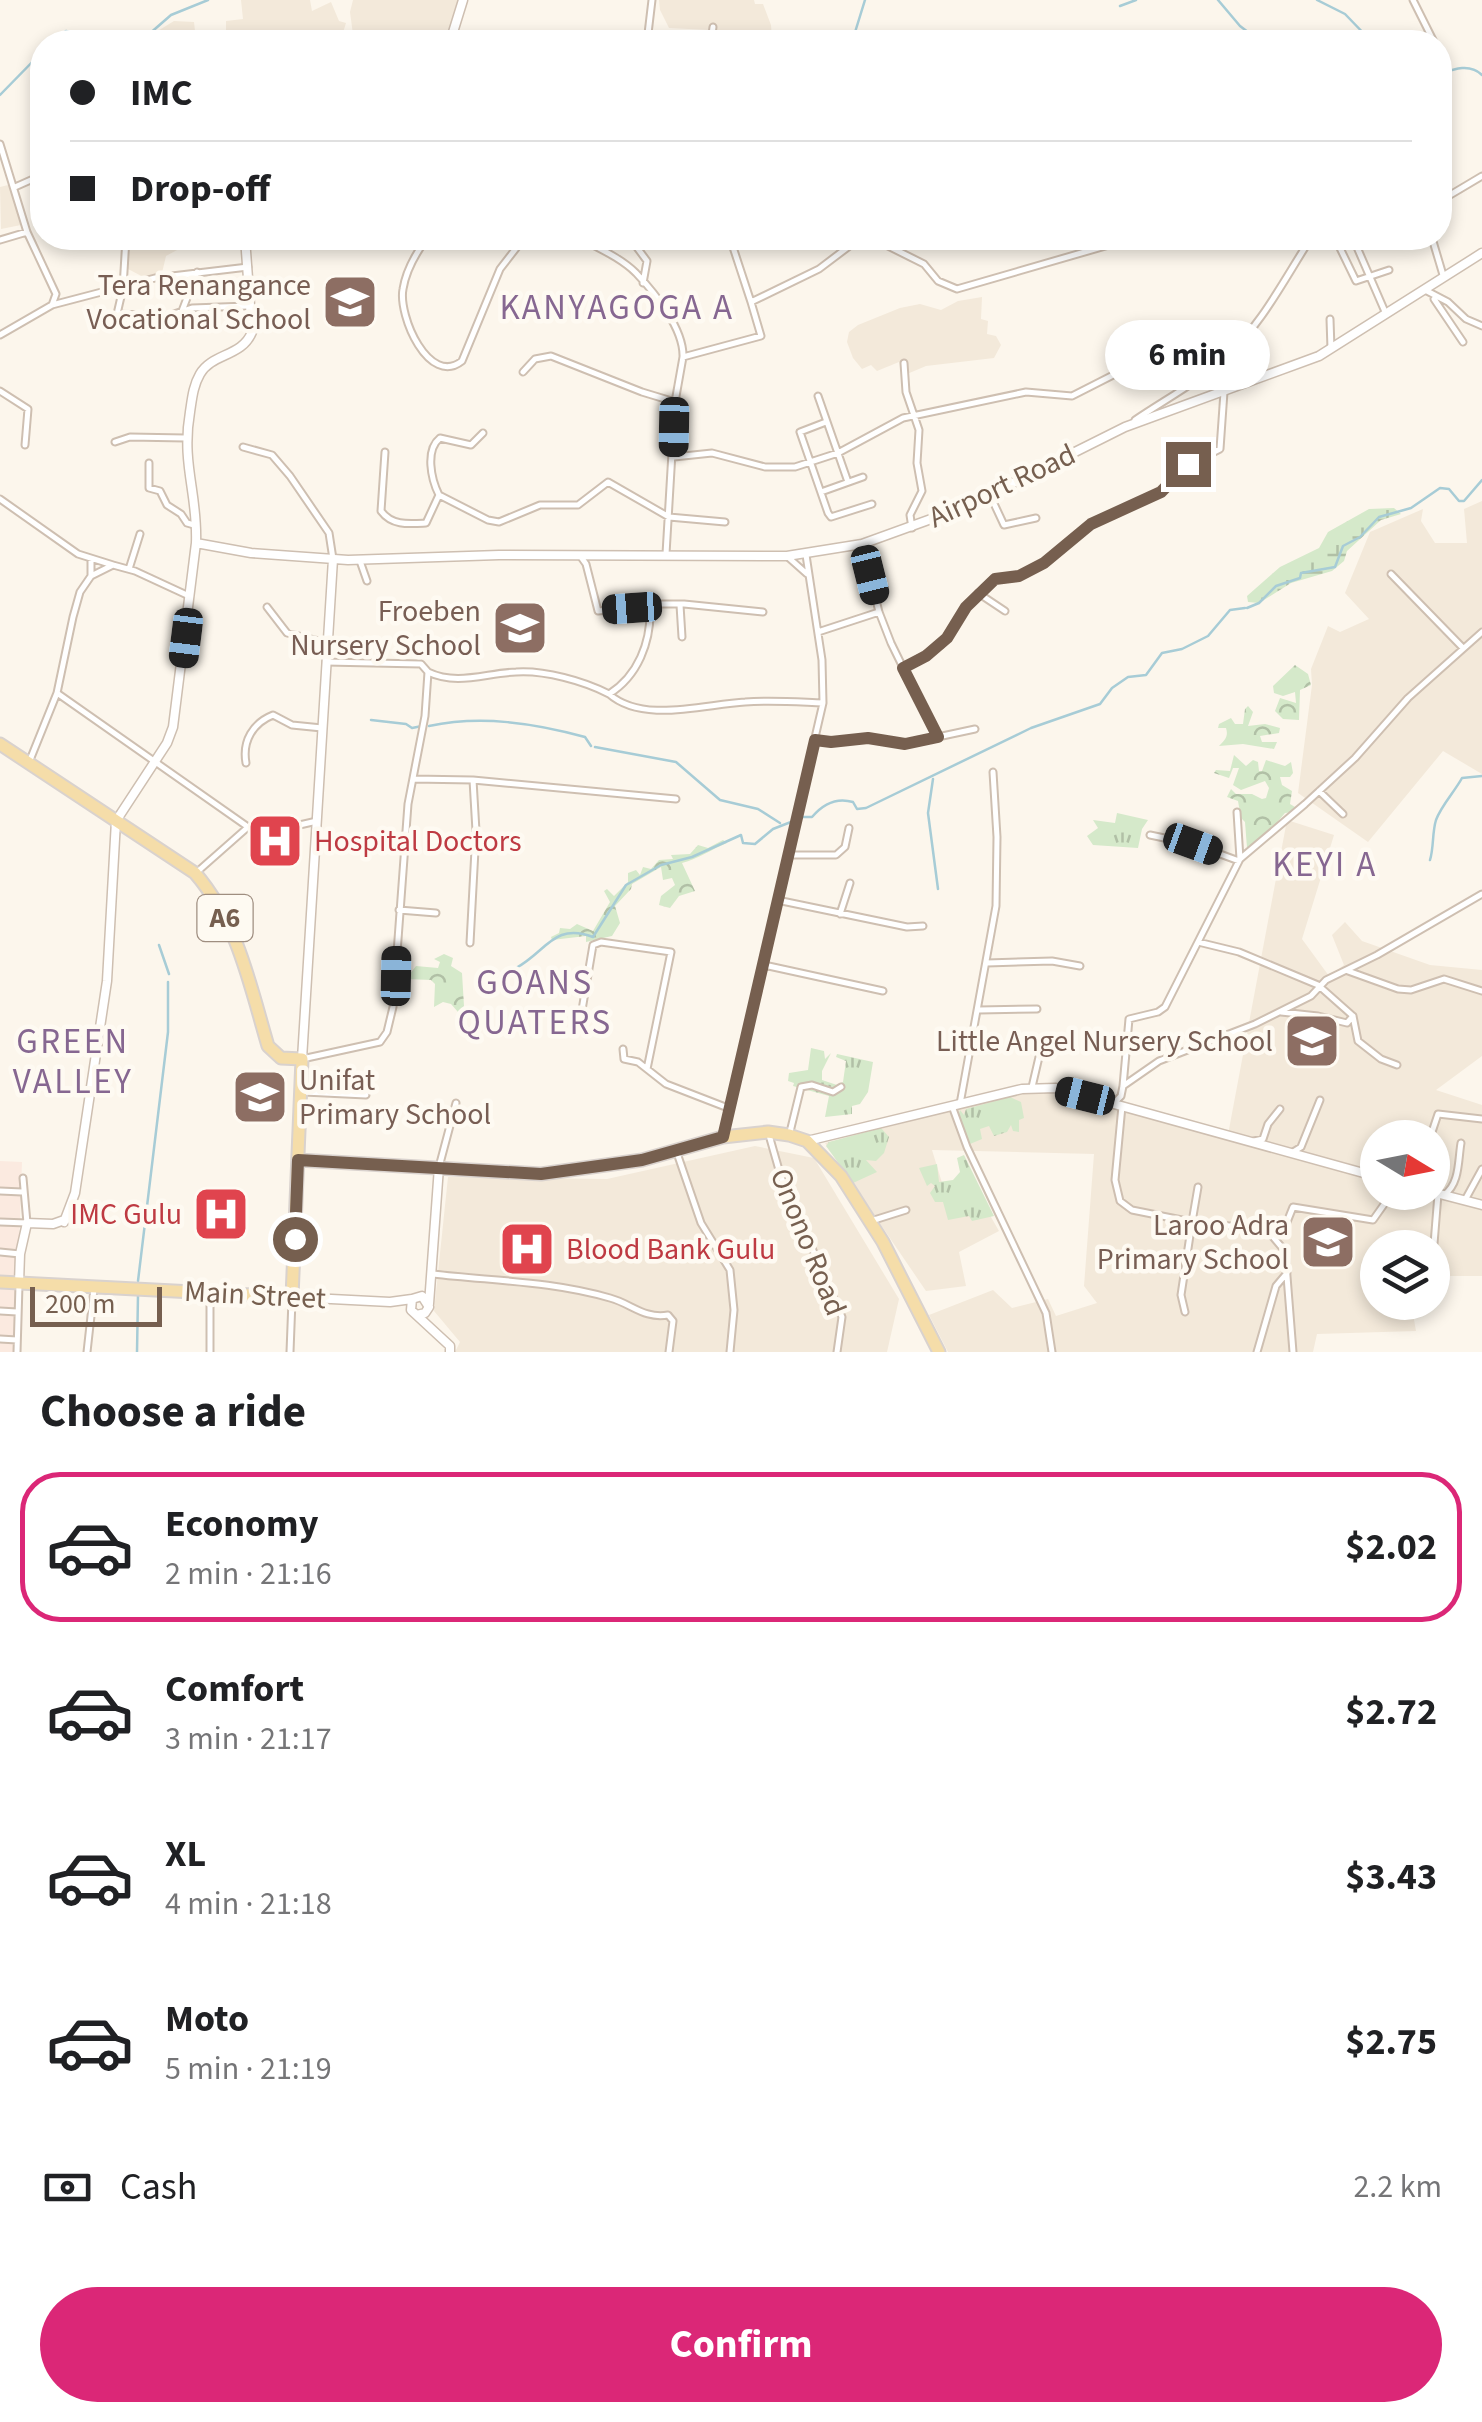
<!DOCTYPE html>
<meta charset="utf-8">
<style>
:root{--surface:#fff;--page:#f6f6f6;--text:#202124;--muted:#757577;--line:#e0e0e0;--accent:#db2777}
body{margin:0;font-family:"Source Sans 3",sans-serif;background:var(--page);color:var(--text);height:100vh;display:flex;flex-direction:column;font-size:38px;white-space:nowrap}
*{box-sizing:border-box;margin:0}
p{font-size:32px;color:var(--muted)}
.icon{flex:none;width:55px;height:55px;fill:none;stroke:currentColor;stroke-width:2;stroke-linecap:round;stroke-linejoin:round}
.map{position:relative;height:1352px;overflow:hidden}
.sheet{display:flex;flex-direction:column;background:var(--surface);flex:1}
.sheet>*{flex:none}
.top-card{position:absolute;left:30px;top:30px;width:1422px;height:220px;border-radius:40px;box-shadow:0 5px 15px #0003;display:grid;align-content:center;height:220px;padding:0 40px;background:var(--surface)}
.needle{width:65px;rotate:100deg}
.controls{position:absolute;left:1360px;top:1120px;display:grid;gap:20px}
.controls a{display:grid;place-items:center;width:90px;height:90px;border-radius:50%;background:var(--surface);box-shadow:0 5px 15px #0003;font-size:50px}
.scale{position:absolute;left:30px;bottom:25px;width:132px;box-sizing:border-box;padding-left:10px;border:5px solid #765f4f;border-top:0;font-size:28px;line-height:35px;white-space:nowrap;color:#765f4f;-webkit-text-stroke:8px #fefaf2;paint-order:stroke}
.end{position:absolute;width:45px;height:45px;margin:-22px;border:12px solid #765f4f;background:#fff;box-shadow:0 0 0 5px #fff}
.from{border-radius:50%}
.bubble{position:absolute;height:70px;border-radius:35px;background:var(--surface);box-shadow:0 5px 15px #0003;font-size:32px;font-weight:700;line-height:70px;text-align:center}
.car{position:absolute;width:30px;height:60px;margin:-30px -15px;border-radius:12px;box-shadow:0 0 8px 2px #0007;background:linear-gradient(#222 24%,#8ab4d8 0 40%,#222 0 76%,#8ab4d8 0 86%,#222 0)}
.top-card b{display:flex;align-items:center;gap:35px;height:95px;font-size:38px}
.top-card b+b{border-top:2px solid var(--line)}
.top-card i{width:25px;height:25px;background:var(--text)}
ul{padding:0;list-style:none}
li{display:flex;align-items:center;gap:30px;height:150px;margin:0 20px 15px;padding:0 20px;border:5px solid transparent;border-radius:40px}
li div{flex:1}
li b{display:block;font-size:38px}
li em{font-style:normal;font-weight:700}
li.current{border-color:var(--accent)}
li>.icon{width:90px;height:90px;stroke-width:1.5}
h2{padding:0 40px;font-size:45px;line-height:120px}
.pay{display:flex;align-items:center;gap:25px;height:110px;padding:0 40px;font-size:38px}
.pay p{margin-inline-start:auto}
.cta{display:flex;gap:20px;margin-top:auto;padding:20px 40px}
.cta a{flex:1;height:115px;border-radius:60px;background:var(--accent);color:#fff;font-size:40px;font-weight:700;line-height:115px;text-align:center}
.map>svg:first-child{display:block}
.residential{fill:#f3e9da;fill-rule:evenodd}
.commercial{fill:#fbeae0}
.medical{fill:#f9dfe1}
.grass{fill:url(#grass-tufts)}
.forest{fill:url(#forest-crowns)}
.wetland{fill:url(#wetland-marsh)}
.lines{fill:none;stroke-linecap:round;stroke-linejoin:round}
.stream{stroke:#a7ccd6;stroke-width:2.5}
.minor-casing{stroke:#cebfb1;stroke-width:9}
.tertiary-casing{stroke:#cebfb1;stroke-width:11}
.primary-casing{stroke:#d9d2ce;stroke-width:15}
.minor{stroke:#fff;stroke-width:5}
.tertiary{stroke:#fff;stroke-width:8}
.primary{stroke:#f5dda9;stroke-width:11}
.route{stroke:#765f4f;stroke-width:12}
.labels{text-anchor:middle;dominant-baseline:central;stroke-width:9;stroke-linejoin:round;paint-order:stroke}
.shield{fill:#fefaf2;stroke:#9f8e80;stroke-width:2.5}
.shield-label{font-size:28px;font-weight:bold;fill:#765f4f}
.education-label{font-size:30px;fill:#785e54;stroke:#fefaf2;text-anchor:end}
.street-label{font-size:30px;fill:#765f4f;stroke:#fefaf2}
.health-label{font-size:30px;fill:#be3a42;stroke:#fefaf2;text-anchor:start}
.quarter-label{font-size:35px;letter-spacing:2.5px;fill:#866791;stroke:#fefaf2}
</style>
<div class="map">
<svg width="1482" height="1352" viewBox="0 0 1482 1352">
<defs>
<pattern id="grass-tufts" width="24" height="20" patternUnits="userSpaceOnUse" patternTransform="scale(2.5)"><rect width="24" height="20" fill="#d5e9ca"/><path d="M3 7l-1-3M5 7V3M7 7l1-3M15 17l-1-3M17 17v-4M19 17l1-3" fill="none" stroke="#b1c0a6"/></pattern>
<pattern id="forest-crowns" width="20" height="18" patternUnits="userSpaceOnUse" patternTransform="scale(2.5)"><rect width="20" height="18" fill="#d5e9ca"/><path d="M2 6a3 3 0 1 1 6 0M12 15a3 3 0 1 1 6 0" fill="none" stroke="#b1c0a6"/></pattern>
<pattern id="wetland-marsh" width="20" height="14" patternUnits="userSpaceOnUse" patternTransform="scale(2.5)"><rect width="20" height="14" fill="#d5e9ca"/><path d="M1 5h8M5 5V1M11 12h8M15 12V8" fill="none" stroke="#b1c0a6"/></pattern>
</defs>
<rect width="100%" height="100%" fill="#fcf6ec"/>
<path class="residential" d="M241,0H310L312,11L331,2L339,21L346,23L341,39L226,42V21L243,19Z
M353,0H460L446,42L410,35L409,42H354L350,12Z
M659,0H754L755,4H763L771,25L772,39L754,42H720L709,30L669,28L660,10Z
M174,21L194,22L196,40L200,42H147L156,32Z
M12,184L21,225L1,229L0,187Z
M158,238H188L179,249L166,256L162,273L155,283L128,269L127,255L128,248L157,244Z
M982,297L981,319L988,321L987,334L996,336L1001,345L994,358L926,366L907,374L899,362L877,371L871,365L862,369L853,358L847,342L849,332L858,325L900,308L920,304L941,310L958,301Z
M1482,501V774L1443,751L1368,842L1298,793L1312,685L1311,669L1328,626L1340,632L1369,619L1345,593L1370,532L1423,509L1421,521L1435,543H1467L1464,509Z
M1287,820L1334,835L1302,939L1329,976L1344,965L1332,935L1345,922L1362,941L1430,965L1482,970V1056L1436,1090L1482,1105V1276H1433L1432,1248H1378V1302L1411,1303L1416,1331L1317,1334L1313,1352H948L929,1315L993,1290L1012,1308L1048,1299L1056,1316L1097,1303L1084,1286L1094,1154L932,1150L951,1212L987,1210L999,1231L959,1252L966,1286L926,1291L825,1143L1032,1090L1090,1101L1227,1140ZM1378,1138H1432V1192H1378Z
M755,1146L814,1158L899,1299L887,1352H455L460,1342L434,1311L448,1177L607,1179Z"/>
<path class="commercial" d="M0,1161L22,1162L15,1352H0Z"/>
<path class="medical" d="M261,829L291,831L290,853L260,852Z
M513,1229L540,1230L543,1268L514,1271Z"/>
<path class="grass" d="M1117,813L1148,820L1142,829L1138,848L1093,845L1087,836L1098,828L1093,820L1115,823Z
M811,1048L824,1051L825,1059L831,1053L822,1071V1080L837,1085L843,1082L846,1061L836,1057L837,1054L873,1062L868,1092L860,1104L852,1106V1114L825,1117L829,1096L793,1086L794,1083L788,1081L789,1073L808,1070Z
M1010,1097L1021,1102L1024,1118L1019,1120V1132L1013,1131L1011,1125L1007,1132L994,1136L989,1126L980,1129L982,1139L970,1144L958,1117L960,1110L964,1115L966,1109Z
M881,1128L889,1137L884,1153L876,1161L866,1160L877,1172L853,1183L826,1146L829,1142Z
M964,1155L994,1216L972,1221L969,1216L948,1220L943,1202H935L930,1193L935,1186L931,1183L927,1186L919,1168L937,1164L939,1182L953,1180L960,1172L957,1158Z"/>
<path class="forest" d="M1295,665L1308,674L1311,685L1300,690L1299,720L1283,719L1275,711L1280,698L1296,703L1295,692L1283,696L1274,693L1273,686Z
M1248,706L1253,712L1248,726L1265,724L1280,728L1279,733L1260,736L1262,742H1277L1274,749L1243,744L1219,746C1224,741 1229,737 1226,728H1218L1219,724L1231,718L1235,724H1243L1245,709Z
M1234,755L1246,766L1253,760L1258,762L1259,771H1262L1266,760L1285,766L1291,762L1293,773L1290,777H1280L1282,785L1292,791L1290,804L1295,807L1293,812L1285,813L1258,845L1244,854L1242,851L1247,848L1245,822L1241,818L1238,801L1227,797L1231,789L1236,794H1252L1262,799L1266,798L1269,788L1265,781L1241,790L1233,785L1239,768H1233L1229,778L1214,773L1216,770L1230,771Z
M723,840L727,843C712,849 698,859 682,863L695,891L679,896L670,908L659,905L661,896L675,885L672,878L663,880L661,867L632,884L631,889L615,906L620,923L612,936L586,942V936L552,940L551,937L559,933L560,928L570,929L577,924L593,931L610,902L604,891L607,889L614,896L628,882V873L636,870L640,875L643,867L651,869L659,860L673,859L671,855L690,854L698,845L708,848Z
M444,954L453,958L451,966L462,973L464,1006L458,1012L451,1004L443,1002L434,1007L435,984L431,980L406,979L416,966L438,968L440,962L434,959Z"/>
<path class="wetland" d="M1394,508L1401,514L1381,520L1347,551L1344,561L1332,571L1291,583L1259,603L1248,602L1247,596L1280,567L1319,548L1328,532L1369,509Z"/>
<g class="lines">
<path class="stream" d="M1218,0L1240,26L1261,42
M1317,0L1345,14L1372,42
M1120,6L1136,0
M53,42L66,31L93,37L141,40
M140,42L171,15L208,0
M852,42L865,0
M1440,74C1454,69 1470,63 1482,75
M0,95L42,52
M1247,608L1259,603L1276,586L1300,578L1301,573L1335,567L1343,546L1360,537L1379,517L1411,508L1440,488L1449,489L1459,501H1464L1482,480
M371,720L406,724L412,728L422,726
M429,726C481,715 534,723 585,737L591,746
M595,747L676,762L720,800L758,809L780,823
M933,779L928,813L938,889
M803,817H812C823,804 836,797 853,802L857,809L866,808L1031,728L1100,704L1112,688L1128,677L1146,675L1162,653L1182,649L1208,636L1230,610L1245,608
M1430,860C1434,847 1432,833 1436,820C1441,806 1455,791 1462,778L1482,776
M159,945L169,974
M516,968C546,952 554,922 593,937L626,885L661,865L692,857L741,835L743,843L755,844L773,829L796,820
M138,1281L168,1032V982
M137,1352L138,1295"/>
<g class="minor-casing">
<path id="minor" d="M1413,0L1434,42
M453,34L467,37L466,42
M467,37L496,42
M292,41H374L394,38L428,42
M647,42L652,0
M711,42L713,27
M0,144L27,232L56,294L52,305
M15,187L42,175
M1440,201L1482,176
M126,238L123,288L117,314L168,316L192,308L248,306
M427,238C416,253 406,270 403,289C398,316 429,387 462,361L500,269L524,238
M580,238C598,248 621,258 636,273C655,293 684,329 683,357
M630,238L647,261L643,283
M730,238L751,302
M872,238L924,264L938,281L957,289L1133,238
M1352,238L1339,246L1356,281L1389,270
M1353,238L1386,314
M1432,238L1443,275
M0,240L27,232
M1425,290L1448,302L1466,319L1482,326
M1434,299L1463,342
M182,311L197,272
M1330,319L1331,349
M0,335L52,305L155,278L248,267
M904,363L906,392L919,430L917,463L922,491L910,515L912,528
M523,372L535,359L551,356L642,392L675,402
M0,391L28,409L25,445
M818,396L848,482
M1135,420C1166,399 1198,382 1225,358C1261,326 1285,278 1311,238
M826,422L800,432L828,513L831,517L872,504
M483,433L471,445L440,438C425,450 431,479 439,495L488,520L499,522L540,505H578L608,482L669,517L725,522
M115,442L130,437L185,438
M243,447L272,455L290,476L329,533L333,559
M385,452L381,511C392,526 409,524 426,523L439,495
M674,457L712,453L765,467H795L838,453L903,418L1026,392L1072,396L1127,368L1132,356L1130,339
M149,463V488L160,491L167,505L181,514L187,523L194,525
M821,492L863,477
M990,495L1004,525L1036,518
M0,499L78,554L113,565
M862,544L879,612L891,643L937,737
M666,554L675,402L683,357L761,336L751,302L819,269L860,238
M789,558L807,574
M360,561L367,581
M129,569L140,534
M1391,574L1463,648
M91,576L113,565L135,571L189,596
M978,593L1005,611
M642,604H684L763,612
M680,605L682,637
M267,607L287,633L327,643
M818,632L879,612
M903,668L941,645L966,607L995,579L1019,576L1044,563L1091,524L1161,492L1181,469L1220,449L1224,392
M428,672C457,686 486,673 516,672C544,670 584,681 609,694C638,676 651,642 650,609L642,604L632,608L598,611L586,564L581,557
M57,693L248,827
M609,694C643,724 705,704 745,702C772,700 797,702 823,703
M815,740L831,742L868,738L905,744L975,729
M30,760L57,693L73,617L80,592L91,576V561
M246,763C242,741 253,723 273,715L292,725L322,728
M413,779L473,780L676,799
M1319,791L1343,814
M1237,812L1240,859
M1150,835L1193,844L1239,861
M788,855H836L845,847L849,828
M197,872L248,827L282,829L317,821
M777,900L907,927L923,926
M399,910L436,913
M840,914L850,883
M1198,942L1239,952L1318,985L1353,1016L1358,1041L1381,1059L1397,1065
M470,943L476,831L473,780
M987,963L1052,961L1080,966
M764,965L883,991
M1348,971L1398,989L1411,990L1444,979L1482,991
M979,1010L1037,1009
M1281,1012L1318,1016L1347,1023L1353,1016
M584,1021L582,1010L593,945L601,942L671,952L647,1069
M623,1049L624,1059L638,1062L666,1084L728,1108
M302,1059L380,1042L387,1032L393,1007L408,804L425,716L428,672L421,664L326,662
M1123,1086L1159,1061L1255,1024L1311,996L1326,980L1377,955L1482,894
M1032,1087L1039,1057
M304,1092L366,1095
M1114,1103L1121,1096L1123,1086L1129,1019L1158,1012L1165,1007L1240,859L1305,804L1355,758L1408,698L1482,632
M960,1104L996,906L997,837L993,772
M952,1106L967,1147L1046,1313L1052,1352
M1122,1106L1115,1180L1120,1201L1132,1210L1192,1222L1181,1295L1185,1312
M790,1132L801,1087L812,1085L833,1092L841,1087
M723,1134L823,703L822,660L806,555
M769,1135L781,1177L842,1317L837,1352
M1430,1138L1438,1114L1482,1119
M1254,1141L1263,1139L1268,1124L1280,1109
M1293,1152L1301,1147L1320,1100
M677,1153L701,1223L730,1270L734,1310L730,1352
M439,1167L456,1103
M1198,1187L1192,1222L1258,1229L1285,1227L1293,1207L1373,1220L1385,1203L1387,1192
M0,1191L22,1192
M1444,1195C1460,1184 1458,1160 1461,1143
M1465,1200L1482,1169
M871,1221L906,1210
M0,1222L27,1223L23,1178
M1267,1230L1285,1251L1293,1352
M1434,1244L1438,1194
M0,1252L20,1254
M433,1274C493,1281 552,1281 610,1298C632,1304 644,1319 668,1315L673,1321L669,1352
M0,1311L17,1312
M0,1339L17,1340
M17,1352L19,1285
M87,1352L94,1289
M210,1352V1296
M290,1352L292,1300
M1257,1352L1276,1286L1287,1273"/>
</g>
<g class="tertiary-casing">
<path id="tertiary" d="M450,42L463,0
M349,238H376
M196,543L251,553L348,560L499,555L787,556L862,544L967,506L1125,427L1319,356L1482,253
M302,1059L333,559
M807,1141L1022,1089L1056,1088L1378,1177
M1432,1192L1482,1205
M64,1222L75,1193L107,981L116,821L167,743L173,727L196,543C198,494 181,464 190,412C192,399 193,386 200,374C212,353 242,357 252,332L245,238
M19,1283L20,1254L27,1223L53,1224L67,1219
M292,1297L390,1302L412,1299
M429,1304L439,1167
M417,1315L425,1313L429,1307L422,1296L412,1299L411,1310L450,1346V1352"/>
</g>
<g class="primary-casing">
<path id="primary" d="M0,744L195,873C238,923 250,985 268,1046L281,1058L302,1059L292,1297L0,1282
M298,1160L541,1174L642,1160L723,1137L768,1132L789,1135L807,1141L841,1176L883,1242L939,1352"/>
</g>
<use href="#minor" class="minor"/>
<use href="#tertiary" class="tertiary"/>
<use href="#primary" class="primary"/>
</g>
<g class="lines">
<path class="route" d="M295,1239L298,1160L541,1174L642,1160L723,1137L815,740L831,742L868,738L905,744L938,737L903,668L926,656L947,638L966,607L995,579L1019,576L1044,563L1091,524L1161,492L1188,464"/>
</g>
<defs>
<g id="school-square" transform="scale(2.875)"><rect x="-9" y="-9" width="18" height="18" rx="4" fill="#8d6e63" stroke="#fefaf2"/><path d="M0-5L7-2L0 1L-7-2ZM-4 1L0 2.5L4 1V4Q0 6-4 4Z" fill="#fff"/></g>
<g id="hospital-square" transform="scale(2.875)"><rect x="-9" y="-9" width="18" height="18" rx="4" fill="#e0444e" stroke="#fefaf2"/><path d="M-5-5h3v3.5h4V-5h3V5h-3V1.5h-4V5h-3Z" fill="#fff"/></g>
</defs>
<g fill-rule="evenodd">
<use href="#school-square" x="350" y="302"/>
<use href="#school-square" x="520" y="628"/>
<use href="#hospital-square" x="275" y="841"/>
<use href="#school-square" x="1312" y="1041"/>
<use href="#school-square" x="260" y="1097"/>
<use href="#hospital-square" x="221" y="1214"/>
<use href="#school-square" x="1328" y="1242"/>
<use href="#hospital-square" x="527" y="1249"/>
</g>
<g class="labels">
<rect class="shield" x="197.5" y="895" width="55" height="46" rx="8"/>
<g class="shield-label">
<text x="225" y="918">A6</text>
</g>
<g class="education-label">
<text x="311" y="285">Tera Renangance<tspan x="311" dy="34">Vocational School</tspan></text>
<text x="481" y="611">Froeben<tspan x="481" dy="34">Nursery School</tspan></text>
<text x="1273" y="1041">Little Angel Nursery School</text>
<text x="299" y="1080" text-anchor="start">Unifat<tspan x="299" dy="34">Primary School</tspan></text>
<text x="1289" y="1225">Laroo Adra<tspan x="1289" dy="34">Primary School</tspan></text>
</g>
<g class="street-label">
<text transform="translate(1002 486) rotate(-25)">Airport Road</text>
<text transform="translate(808 1242) rotate(68)">Onono Road</text>
<text transform="translate(255 1295) rotate(3)">Main Street</text>
</g>
<g class="health-label">
<text x="314" y="841">Hospital Doctors</text>
<text x="182" y="1214" text-anchor="end">IMC Gulu</text>
<text x="566" y="1249">Blood Bank Gulu</text>
</g>
<g class="quarter-label">
<text x="617" y="308">KANYAGOGA A</text>
<text x="1325" y="865">KEYI A</text>
<text x="535" y="983">GOANS<tspan x="535" dy="40">QUATERS</tspan></text>
<text x="73" y="1042">GREEN<tspan x="73" dy="40">VALLEY</tspan></text>
</g>
</g>
</svg>
<div class="controls">
<a><svg class="needle" viewBox="-14 -14 28 28"><path d="M0-13l5 13h-10z" fill="#e53935"/><path d="M0 13l5-13h-10z" fill="#757577"/></svg></a>
<a><svg class="icon" aria-label="layers" viewBox="0 0 24 24"><path d="M12 4l9 5-9 5-9-5zM3 14l9 5 9-5"/></svg></a>
</div>
<div class="scale">200 m</div>
<i class="end from" style="left:295px;top:1239px"></i>
<i class="end" style="left:1188px;top:464px"></i>
<div class="bubble" style="left:1105px;top:320px;width:165px">6 min</div>
<i class="car" style="left:674px;top:427px;rotate:181deg"></i>
<i class="car" style="left:870px;top:575px;rotate:166deg"></i>
<i class="car" style="left:632px;top:608px;rotate:266deg"></i>
<i class="car" style="left:186px;top:638px;rotate:187deg"></i>
<i class="car" style="left:1193px;top:844px;rotate:110deg"></i>
<i class="car" style="left:396px;top:976px;rotate:1deg"></i>
<i class="car" style="left:1085px;top:1096px;rotate:284deg"></i>
<div class="top-card">
<b><i class="from"></i>IMC</b>
<b><i></i>Drop-off</b>
</div>
</div>
<section class="sheet">
<h2>Choose a ride</h2>
<ul>
<li class="current"><svg class="icon" aria-label="car" viewBox="0 0 24 24"><path d="M5 17H2v-5l4-1 3-4h7l3 4 3 1v5h-3M9 17h6M6 11h13"/><circle cx="7" cy="17" r="2"/><circle cx="17" cy="17" r="2"/></svg><div><b>Economy</b><p>2 min · 21:16</p></div><em>$2.02</em></li>
<li><svg class="icon" aria-label="car" viewBox="0 0 24 24"><path d="M5 17H2v-5l4-1 3-4h7l3 4 3 1v5h-3M9 17h6M6 11h13"/><circle cx="7" cy="17" r="2"/><circle cx="17" cy="17" r="2"/></svg><div><b>Comfort</b><p>3 min · 21:17</p></div><em>$2.72</em></li>
<li><svg class="icon" aria-label="car" viewBox="0 0 24 24"><path d="M5 17H2v-5l4-1 3-4h7l3 4 3 1v5h-3M9 17h6M6 11h13"/><circle cx="7" cy="17" r="2"/><circle cx="17" cy="17" r="2"/></svg><div><b>XL</b><p>4 min · 21:18</p></div><em>$3.43</em></li>
<li><svg class="icon" aria-label="car" viewBox="0 0 24 24"><path d="M5 17H2v-5l4-1 3-4h7l3 4 3 1v5h-3M9 17h6M6 11h13"/><circle cx="7" cy="17" r="2"/><circle cx="17" cy="17" r="2"/></svg><div><b>Moto</b><p>5 min · 21:19</p></div><em>$2.75</em></li>
</ul>
<div class="pay"><svg class="icon" aria-label="cash" viewBox="0 0 24 24"><path d="M3 7h18v10H3z"/><circle cx="12" cy="12" r="2"/></svg>Cash<p>2.2 km</p></div>
<div class="cta"><a>Confirm</a></div>
</section>
